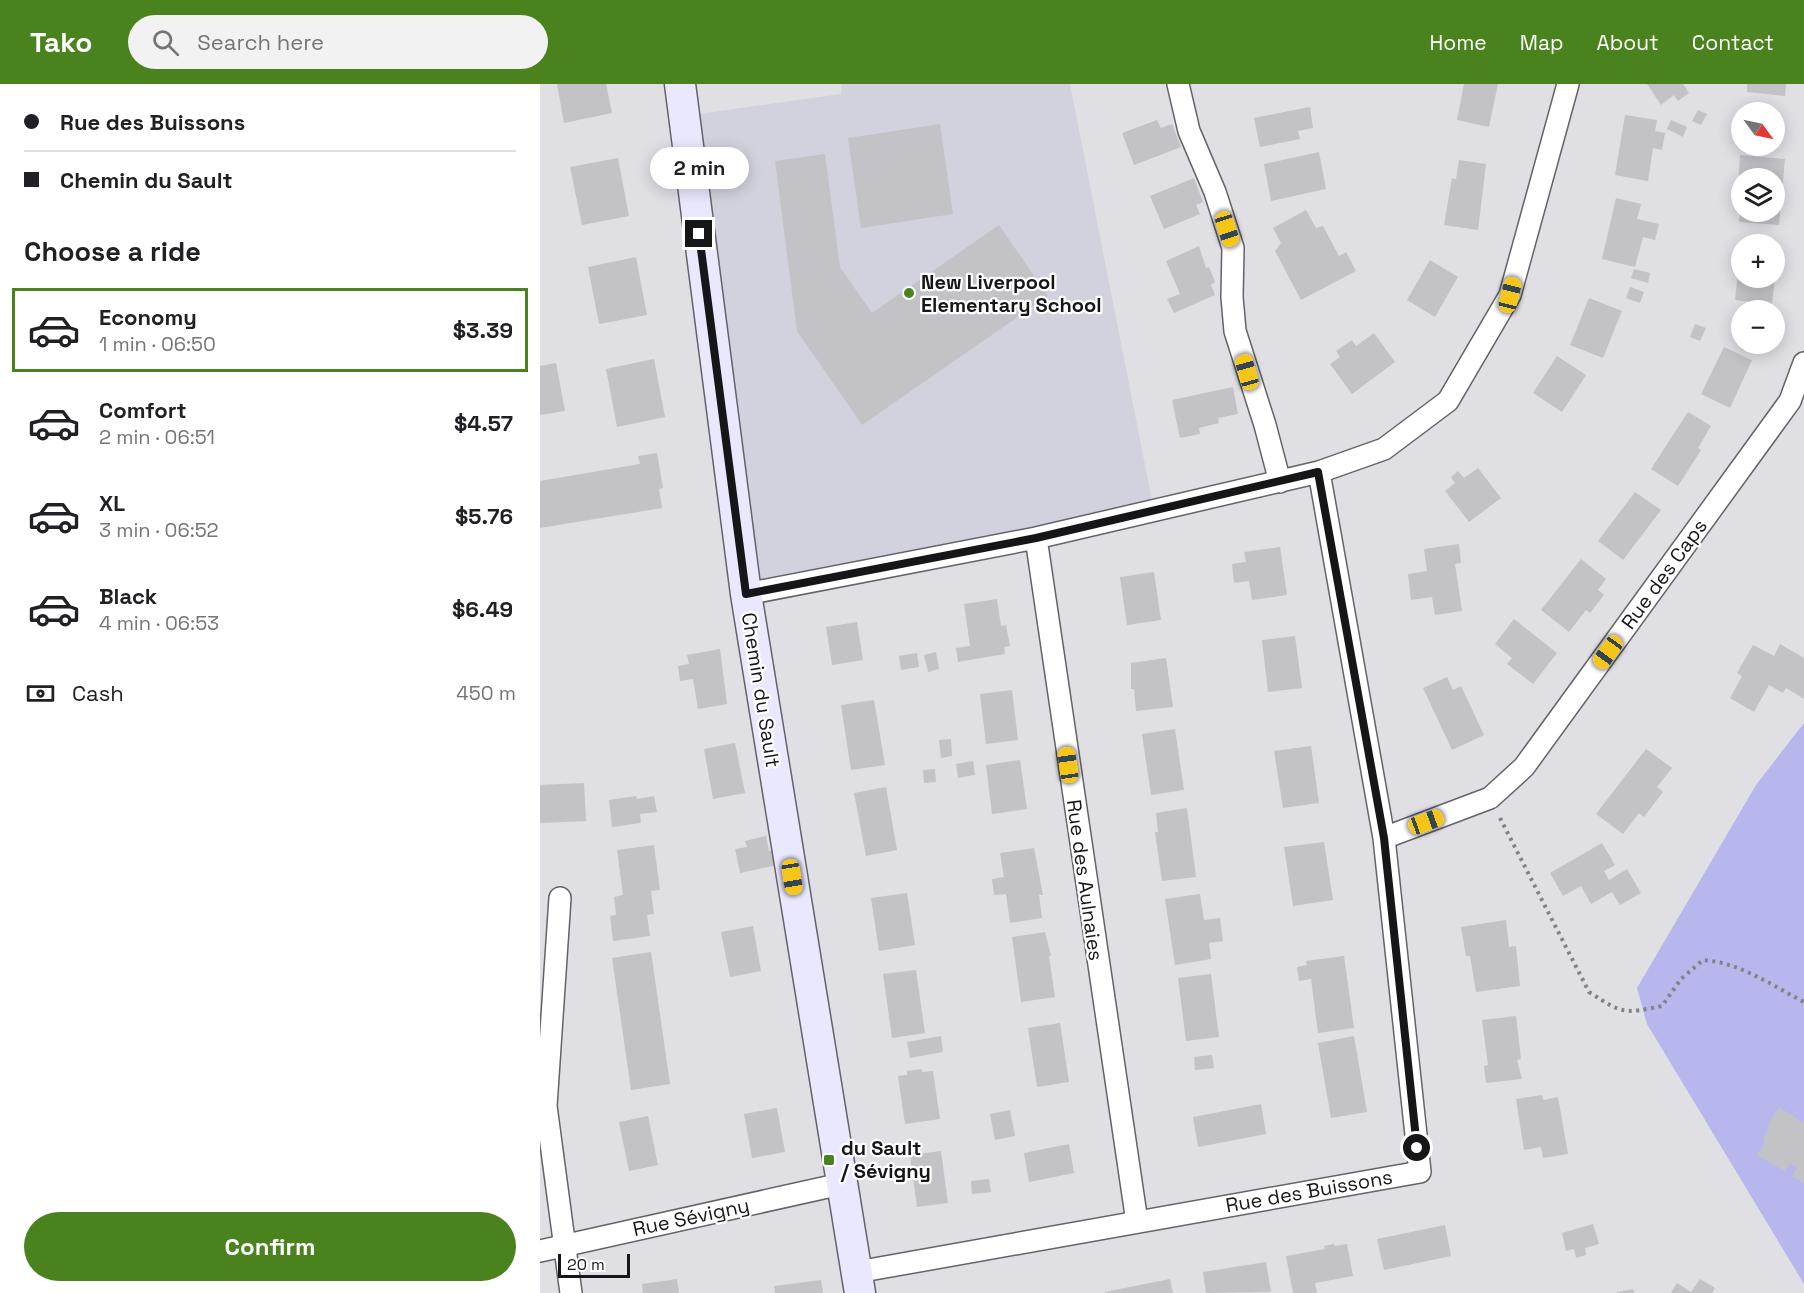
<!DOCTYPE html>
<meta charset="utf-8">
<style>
:root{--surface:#fff;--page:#f2f2f2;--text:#202124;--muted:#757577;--line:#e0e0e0;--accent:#4a831d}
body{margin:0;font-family:"Space Grotesk",sans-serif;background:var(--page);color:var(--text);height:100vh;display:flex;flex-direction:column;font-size:22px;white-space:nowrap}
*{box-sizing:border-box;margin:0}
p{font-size:20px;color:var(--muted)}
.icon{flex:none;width:33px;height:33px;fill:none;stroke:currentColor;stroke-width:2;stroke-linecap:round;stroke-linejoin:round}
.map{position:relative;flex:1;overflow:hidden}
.side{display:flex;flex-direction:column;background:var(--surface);width:540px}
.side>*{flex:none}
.hud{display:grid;align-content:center;height:132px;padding:0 24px;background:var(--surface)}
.needle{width:39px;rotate:123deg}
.fabs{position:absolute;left:1191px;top:18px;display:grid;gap:12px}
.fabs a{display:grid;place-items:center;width:54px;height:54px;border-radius:50%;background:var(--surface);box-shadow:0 3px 15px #0003;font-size:30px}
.scale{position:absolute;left:18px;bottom:15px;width:72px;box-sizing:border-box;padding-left:6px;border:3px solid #161618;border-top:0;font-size:16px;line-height:21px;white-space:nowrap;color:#161618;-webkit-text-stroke:4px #fff;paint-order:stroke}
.end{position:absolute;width:27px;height:27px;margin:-14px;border:8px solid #161618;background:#fff;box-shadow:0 0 0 3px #fff}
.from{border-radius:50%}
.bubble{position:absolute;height:42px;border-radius:21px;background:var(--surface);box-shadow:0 3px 15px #0003;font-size:20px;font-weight:600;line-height:42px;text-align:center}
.car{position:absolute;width:18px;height:36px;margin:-18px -9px;border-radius:8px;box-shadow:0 0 4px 2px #0007;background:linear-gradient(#f5c518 24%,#345 0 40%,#f5c518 0 76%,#345 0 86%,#f5c518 0)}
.hud b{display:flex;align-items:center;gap:21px;height:57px;font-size:22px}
.hud b+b{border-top:2px solid var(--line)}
.hud i{width:15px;height:15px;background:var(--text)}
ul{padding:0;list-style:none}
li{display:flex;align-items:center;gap:18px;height:84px;margin:0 12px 9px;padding:0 12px;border:3px solid transparent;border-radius:0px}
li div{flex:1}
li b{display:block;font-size:22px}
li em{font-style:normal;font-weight:600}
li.active{border-color:var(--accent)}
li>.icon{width:54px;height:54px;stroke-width:1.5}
h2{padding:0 24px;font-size:27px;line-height:72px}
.pay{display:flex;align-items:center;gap:15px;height:66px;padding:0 24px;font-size:22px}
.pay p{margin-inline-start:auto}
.cta{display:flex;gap:12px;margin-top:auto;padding:12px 24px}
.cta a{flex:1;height:69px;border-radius:36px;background:var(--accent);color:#fff;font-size:24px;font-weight:600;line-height:69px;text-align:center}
header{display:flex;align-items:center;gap:36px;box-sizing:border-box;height:84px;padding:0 30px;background:var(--accent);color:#fff}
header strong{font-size:28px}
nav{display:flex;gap:33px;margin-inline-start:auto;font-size:21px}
.search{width:420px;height:54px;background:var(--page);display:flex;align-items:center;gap:15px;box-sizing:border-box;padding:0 21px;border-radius:33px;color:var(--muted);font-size:22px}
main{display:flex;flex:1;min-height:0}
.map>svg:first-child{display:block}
.built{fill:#d2d2de}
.green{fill:#b7b7ee}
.building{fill:#c2c2c7}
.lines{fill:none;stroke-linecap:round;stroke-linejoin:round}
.street-casing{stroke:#636368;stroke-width:24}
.secondary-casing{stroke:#636368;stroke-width:33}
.path{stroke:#838387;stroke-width:4;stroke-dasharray:3 4.5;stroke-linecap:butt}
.street{stroke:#fff;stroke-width:21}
.secondary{stroke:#e9e8fe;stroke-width:30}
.route{stroke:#161618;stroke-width:8}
.poi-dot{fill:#4a831d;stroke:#fff;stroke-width:2}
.labels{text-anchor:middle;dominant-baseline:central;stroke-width:4.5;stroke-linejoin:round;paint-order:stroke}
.poi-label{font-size:20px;font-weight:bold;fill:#161618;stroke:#fff;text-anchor:start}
.street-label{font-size:20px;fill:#161618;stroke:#fff}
</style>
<header>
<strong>Tako</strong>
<div class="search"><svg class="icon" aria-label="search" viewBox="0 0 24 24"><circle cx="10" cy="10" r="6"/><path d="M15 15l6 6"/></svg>Search here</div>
<nav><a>Home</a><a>Map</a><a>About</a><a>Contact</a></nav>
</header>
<main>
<section class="side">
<div class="hud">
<b><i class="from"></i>Rue des Buissons</b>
<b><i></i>Chemin du Sault</b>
</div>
<h2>Choose a ride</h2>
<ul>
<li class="active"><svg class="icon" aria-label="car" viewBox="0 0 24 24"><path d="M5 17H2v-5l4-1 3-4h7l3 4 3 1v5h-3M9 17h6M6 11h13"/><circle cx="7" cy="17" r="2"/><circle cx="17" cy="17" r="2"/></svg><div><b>Economy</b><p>1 min · 06:50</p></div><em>$3.39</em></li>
<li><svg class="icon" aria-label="car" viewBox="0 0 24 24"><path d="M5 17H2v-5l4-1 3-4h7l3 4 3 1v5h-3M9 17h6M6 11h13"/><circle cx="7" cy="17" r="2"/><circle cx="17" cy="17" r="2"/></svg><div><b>Comfort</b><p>2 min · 06:51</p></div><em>$4.57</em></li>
<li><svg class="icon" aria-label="car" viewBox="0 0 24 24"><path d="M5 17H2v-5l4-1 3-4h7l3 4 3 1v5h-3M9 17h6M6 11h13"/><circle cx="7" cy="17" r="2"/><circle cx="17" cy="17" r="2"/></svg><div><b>XL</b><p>3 min · 06:52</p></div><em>$5.76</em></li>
<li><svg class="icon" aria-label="car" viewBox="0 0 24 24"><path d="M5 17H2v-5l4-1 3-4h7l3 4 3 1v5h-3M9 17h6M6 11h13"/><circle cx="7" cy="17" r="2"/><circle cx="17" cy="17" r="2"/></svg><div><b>Black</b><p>4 min · 06:53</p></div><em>$6.49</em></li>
</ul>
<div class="pay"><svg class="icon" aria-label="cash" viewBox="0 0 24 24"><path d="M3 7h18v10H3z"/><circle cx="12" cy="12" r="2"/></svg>Cash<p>450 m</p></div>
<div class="cta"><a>Confirm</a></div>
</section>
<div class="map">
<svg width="1264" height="1209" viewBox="0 0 1264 1209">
<rect width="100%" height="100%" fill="#dfdfe4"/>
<path class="built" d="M302,0H530L614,427L206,510L144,32L301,10Z"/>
<path class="green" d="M1264,639V1200L1107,940L1097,904L1216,701Z"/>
<path class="building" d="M17,0H66L72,29L24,39Z
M924,0H958L949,43L917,36Z
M1107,0H1143L1149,9L1138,17L1134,11L1121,21Z
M1207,0H1246L1245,12L1207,8Z
M770,23L773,44L758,47L760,55L720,63L714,34Z
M1158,26L1167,30L1161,41L1152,37Z
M1085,31L1117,36L1115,47L1125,49L1122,66L1113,64L1108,97L1075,91Z
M617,36L621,44L632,40L641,63L594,81L582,49Z
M1131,36L1147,43L1143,53L1127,45Z
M400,40L413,130L321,144L308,54Z
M779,68L786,105L731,117L724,80Z
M285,70L300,183L332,229L459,141L508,212L322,341L257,247L235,77Z
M1200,71L1245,75L1239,141L1199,138L1200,128H1234V94H1202V106L1198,105Z
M78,74L89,132L42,141L30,83Z
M919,76L946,80L938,146L904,141L912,94L916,95Z
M654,94L663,118L656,121L660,130L624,145L610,112Z
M1076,114L1101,120L1097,135L1119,140L1115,156L1103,153L1095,183L1062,175Z
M766,126L776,144L783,142L799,172L806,168L816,187L761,216L735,167L741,159L733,144Z
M1201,156L1229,159V160H1201Z
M1234,160H1239L1236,184L1234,183Z
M659,162L666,184L669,183L675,198L671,201L675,211L634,229L627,215L640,210L626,177Z
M1200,167L1202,194H1235L1232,220L1195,216Z
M96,173L107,231L59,240L48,183Z
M890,176L918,193L895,233L867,216Z
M1094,185L1110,189L1108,199L1091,194Z
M1090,203L1104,208L1100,219L1086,214Z
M1049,214L1082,227L1063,274L1030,261Z
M1155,240L1166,244L1160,257L1150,253Z
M834,249L855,278L812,310L790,280L800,273L796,267L812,256L816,262Z
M1184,263L1212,276L1190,324L1161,310Z
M1017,272L1046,291L1022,328L993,309Z
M114,275L125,333L77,343L66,285Z
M16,279L25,327L0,331V282Z
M693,303L698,330L678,334L679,339L659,344L660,350L640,354L632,316Z
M1148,328L1171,342L1158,364L1161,366L1138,402L1111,385Z
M117,369L123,404L119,405L122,424L0,444V397L100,380L98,372Z
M938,384L961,414L929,438L905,407L915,399L911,393L918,387L924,394Z
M1095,408L1121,426L1083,476L1058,457Z
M919,460L921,479L915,480L922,527L895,531L892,513L871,516L868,490L887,487L884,465Z
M740,463L747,511L712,516L709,497L694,499L692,480L706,478L704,468Z
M1041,475L1066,495L1058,506L1064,511L1050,529L1046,526L1029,548L1001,526Z
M614,488L621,536L587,541L580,493Z
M457,515L461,542L466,541L470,562L464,563L465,570L418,578L416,564L430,562L424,520Z
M974,535L1017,569L993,600L967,580L972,574L955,560Z
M317,538L323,576L292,581L286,543Z
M755,552L762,604L728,608L722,556Z
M1240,560L1264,574V615L1246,604L1243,609L1229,601L1214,628L1190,614L1202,592L1197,589L1213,561L1234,572Z
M180,565L187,620L158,625L153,595L140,597L138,582L149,580L147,571Z
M396,568L399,585L388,588L384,571Z
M377,569L379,583L361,586L359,572Z
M626,574L633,623L596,627L594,605H591V579Z
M907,593L913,606L921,602L944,651L912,666L883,604Z
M472,606L478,656L446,660L440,610Z
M334,616L345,681L311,686L301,621Z
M635,645L644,706L611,711L602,650Z
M411,655L412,672L401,674L399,656Z
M195,659L205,709L173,715L164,665Z
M771,662L779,719L743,724L734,667Z
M1106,665L1132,684L1117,703L1123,708L1104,733L1099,729L1083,750L1056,730Z
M480,676L487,725L452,730L446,681Z
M433,677L435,691L418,694L416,680Z
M395,685L396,698L384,699L383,686Z
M44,699L46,737L0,739V701Z
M346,703L357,766L326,772L314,709Z
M96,712L97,715L114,712L117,728L100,730L101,739L72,743L69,716Z
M647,724L656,793L622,797L615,748H618L616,729Z
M226,752L229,767L234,766L237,781L200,789L195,765L207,763L205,757Z
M784,758L793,816L753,822L744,763Z
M1062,759L1075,781L1064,787L1069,796L1087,785L1101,809L1080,821L1072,808L1051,820L1041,802L1023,812L1010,789Z
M114,761L120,806L111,807L114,830L107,831L110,852L73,857L70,832L76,831L74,813L83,811L77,766Z
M494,764L503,811H499L502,834L470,839L466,810L454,811L452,795L464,793L460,769Z
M367,809L375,861L339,867L331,814Z
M660,810L664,836L680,834L683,857L669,859L671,875L635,881L625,815Z
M966,836L969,863L976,862L980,902L936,908L930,872H926L921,843Z
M213,842L221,887L190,893L181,848Z
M505,848L511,872H509L515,913L481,918L472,853Z
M111,868L130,1000L91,1006L72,874Z
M804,872L814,944L778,949L771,895L759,897L757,883L767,881L766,877Z
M376,886L385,949L352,954L343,890Z
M671,890L679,953L646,957L638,894Z
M976,932L981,975L977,976L982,995L946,999L944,982L948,981L942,936Z
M520,939L529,998L497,1003L488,944Z
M401,952L403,968L370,974L367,958Z
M814,952L827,1028L791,1034L778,959Z
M672,971L674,984L655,986L654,973Z
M382,985V988L393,987L400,1035L365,1040L358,992L367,991V987Z
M1002,1011L1003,1016L1018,1013L1028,1070L1003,1074L1001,1063L984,1066L976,1015Z
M721,1020L726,1050L658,1063L653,1033Z
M1239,1023L1264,1039V1099L1252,1092L1257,1084L1250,1079L1245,1087L1217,1071L1225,1057L1223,1055L1229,1044L1227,1042Z
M237,1024L245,1068L212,1074L204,1030Z
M470,1026L475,1052L455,1056L450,1030Z
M108,1032L118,1081L89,1087L79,1038Z
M529,1060L534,1089L489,1098L484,1069Z
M401,1067L408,1119L377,1123L370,1071Z
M449,1095L451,1108L432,1110L431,1097Z
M1053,1140L1059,1160L1045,1164L1046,1171L1036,1174L1034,1165L1026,1167L1022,1149Z
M905,1141L911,1172L844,1186L837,1155Z
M794,1160L795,1162L807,1160L813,1192L775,1199L777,1209H753L746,1172L785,1165L784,1162Z
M726,1178L731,1208L666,1209L663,1188Z
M137,1195L139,1209H103L102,1200Z
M630,1195L633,1209H565V1208Z
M1160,1195L1175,1204L1172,1209H1131L1137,1199L1151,1208Z
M281,1196L283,1209H235L234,1202Z
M1093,1205L1094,1209H1077V1208Z"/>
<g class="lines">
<g class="street-casing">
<path id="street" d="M638,0L649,47L675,108L693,164L692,213L695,247L725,341L740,398
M496,454L597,1138
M206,510L496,454L779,388L844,365L908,317L970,211L1028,0
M844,754L950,714L984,683L1250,317L1264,279
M20,814L6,1022L31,1209
M0,1167L301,1100
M317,1188L880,1088L844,754L779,388"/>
</g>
<g class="secondary-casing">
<path id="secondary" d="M140,0L206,510L320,1209"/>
</g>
<path class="path" d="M960,734L1049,908C1083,930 1083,930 1122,922L1141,895L1163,876C1201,879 1231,901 1264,918"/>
<use href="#street" class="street"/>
<use href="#secondary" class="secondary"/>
</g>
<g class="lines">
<path class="route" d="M159,150L206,510L496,454L778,388L844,754L877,1064"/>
</g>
<g class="poi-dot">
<circle cx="369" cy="209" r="6"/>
<rect x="283" y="1070" width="12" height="12" rx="3"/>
</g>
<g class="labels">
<g class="poi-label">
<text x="381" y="198">New Liverpool<tspan x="381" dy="23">Elementary School</tspan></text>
<text x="301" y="1064">du Sault<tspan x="301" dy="23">/ Sévigny</tspan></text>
</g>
<g class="street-label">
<text transform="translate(1124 490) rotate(-54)">Rue des Caps</text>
<text transform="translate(221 606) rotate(81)">Chemin du Sault</text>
<text transform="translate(545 796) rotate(82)">Rue des Aulnaies</text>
<text transform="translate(769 1107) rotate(-10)">Rue des Buissons</text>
<text transform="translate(151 1133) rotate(-12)">Rue Sévigny</text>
</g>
</g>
</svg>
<div class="fabs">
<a><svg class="needle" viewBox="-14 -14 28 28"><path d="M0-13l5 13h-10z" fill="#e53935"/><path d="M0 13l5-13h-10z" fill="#757577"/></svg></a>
<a><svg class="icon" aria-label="layers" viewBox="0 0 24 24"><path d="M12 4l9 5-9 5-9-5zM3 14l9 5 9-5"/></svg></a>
<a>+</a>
<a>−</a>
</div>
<div class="scale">20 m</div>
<i class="end from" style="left:877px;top:1064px"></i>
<i class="end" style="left:159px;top:150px"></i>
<div class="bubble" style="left:110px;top:63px;width:99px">2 min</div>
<i class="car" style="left:687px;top:145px;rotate:162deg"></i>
<i class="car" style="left:970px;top:211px;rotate:14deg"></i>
<i class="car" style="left:707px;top:288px;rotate:344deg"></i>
<i class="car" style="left:1068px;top:568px;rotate:216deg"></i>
<i class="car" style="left:528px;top:681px;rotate:352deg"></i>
<i class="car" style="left:886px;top:738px;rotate:70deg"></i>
<i class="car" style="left:252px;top:793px;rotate:171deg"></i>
</div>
</main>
